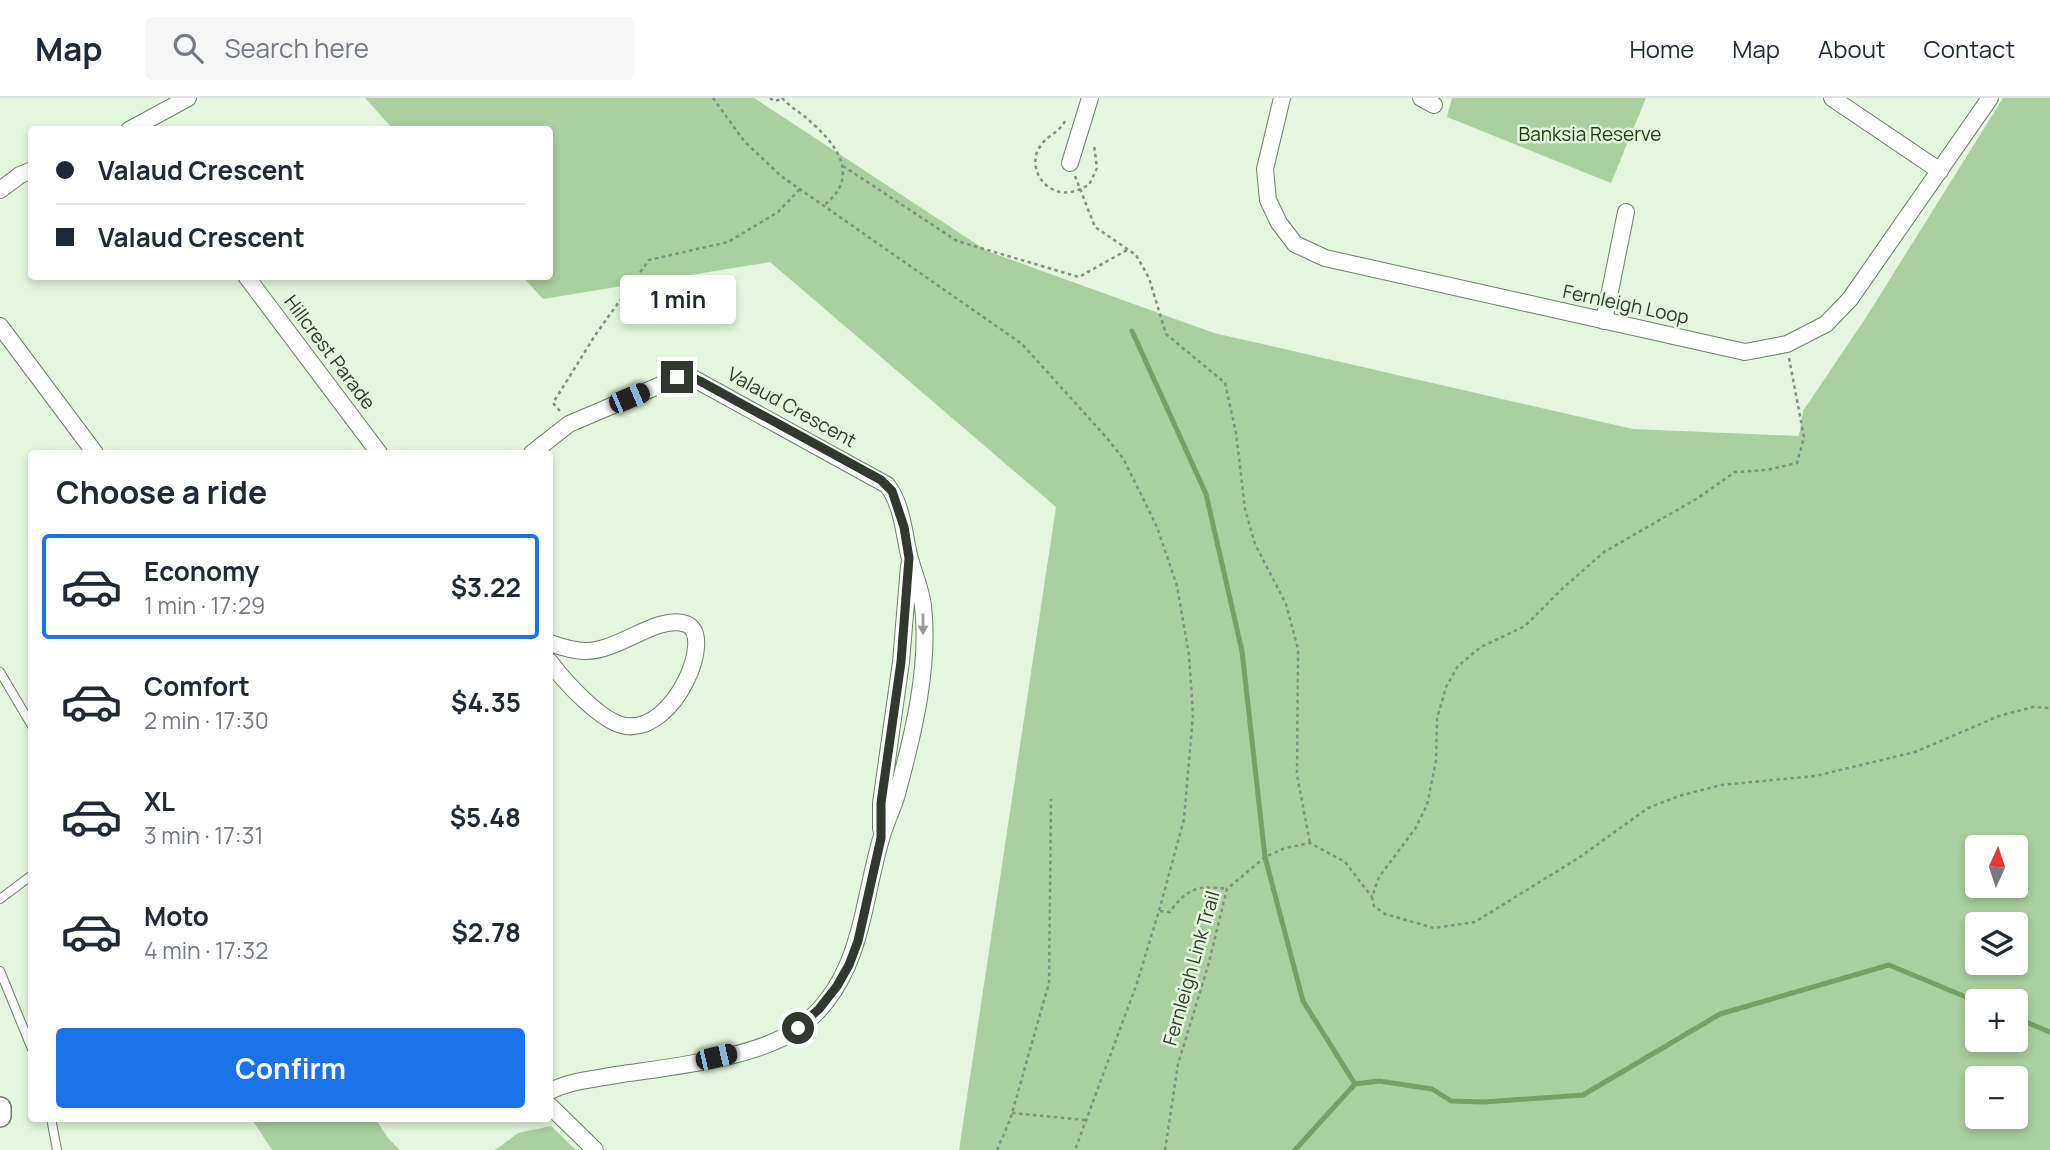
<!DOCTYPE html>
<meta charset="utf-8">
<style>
:root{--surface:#fff;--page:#f6f6f7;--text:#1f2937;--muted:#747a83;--line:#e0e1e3;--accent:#1a73e8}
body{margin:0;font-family:Manrope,sans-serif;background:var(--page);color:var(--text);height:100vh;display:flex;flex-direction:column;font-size:26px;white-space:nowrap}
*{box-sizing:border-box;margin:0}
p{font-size:23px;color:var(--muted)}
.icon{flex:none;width:38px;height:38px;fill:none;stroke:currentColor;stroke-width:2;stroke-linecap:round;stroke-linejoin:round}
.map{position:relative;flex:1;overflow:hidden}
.sheet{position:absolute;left:28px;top:352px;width:525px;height:672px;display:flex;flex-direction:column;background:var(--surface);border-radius:7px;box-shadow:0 4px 10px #0003}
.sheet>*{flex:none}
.top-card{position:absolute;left:28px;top:28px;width:525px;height:154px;border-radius:7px;box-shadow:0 4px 10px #0003;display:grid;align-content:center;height:154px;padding:0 28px;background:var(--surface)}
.needle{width:46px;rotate:3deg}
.tools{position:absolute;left:1965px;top:737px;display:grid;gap:14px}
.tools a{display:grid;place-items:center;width:63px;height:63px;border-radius:7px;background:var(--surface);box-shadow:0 4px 10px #0003;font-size:35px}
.end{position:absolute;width:32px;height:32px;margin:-16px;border:9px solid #31382f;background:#fff;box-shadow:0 0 0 4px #fff}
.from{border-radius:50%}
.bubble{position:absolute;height:49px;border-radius:7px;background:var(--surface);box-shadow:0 4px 10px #0003;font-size:23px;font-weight:700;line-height:49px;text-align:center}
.car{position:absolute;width:21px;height:42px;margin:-21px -10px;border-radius:9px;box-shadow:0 0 5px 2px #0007;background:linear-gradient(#222 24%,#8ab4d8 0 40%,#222 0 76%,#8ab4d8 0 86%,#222 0)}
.top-card b{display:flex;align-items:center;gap:24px;height:66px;font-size:26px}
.top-card b+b{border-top:2px solid var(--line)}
.top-card i{width:18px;height:18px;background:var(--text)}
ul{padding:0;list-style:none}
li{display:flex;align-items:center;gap:21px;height:105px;margin:0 14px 10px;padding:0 14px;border:4px solid transparent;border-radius:7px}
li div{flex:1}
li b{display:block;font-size:26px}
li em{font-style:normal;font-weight:700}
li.on{border-color:var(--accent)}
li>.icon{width:63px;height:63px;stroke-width:1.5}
h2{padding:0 28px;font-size:32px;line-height:84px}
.cta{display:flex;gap:14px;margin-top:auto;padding:14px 28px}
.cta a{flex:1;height:80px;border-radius:7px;background:var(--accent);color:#fff;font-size:28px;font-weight:700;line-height:80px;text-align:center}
header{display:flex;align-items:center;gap:42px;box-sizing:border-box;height:98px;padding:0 35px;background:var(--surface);border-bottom:2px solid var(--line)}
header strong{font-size:33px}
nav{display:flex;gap:38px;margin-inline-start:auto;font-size:24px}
.search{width:490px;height:63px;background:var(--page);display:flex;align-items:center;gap:18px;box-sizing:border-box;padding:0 24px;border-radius:7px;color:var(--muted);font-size:26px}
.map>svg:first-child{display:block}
.green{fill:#a9d09e;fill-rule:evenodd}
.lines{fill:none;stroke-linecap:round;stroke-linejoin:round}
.stream{stroke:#74a266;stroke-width:5}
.service-casing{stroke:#6e7f6a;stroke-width:10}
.minor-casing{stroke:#6e7f6a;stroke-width:18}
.secondary-casing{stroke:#6e7f6a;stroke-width:24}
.path{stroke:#839080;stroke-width:2.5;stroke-dasharray:3.5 3.5;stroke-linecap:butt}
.service{stroke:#fff;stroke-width:8}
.minor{stroke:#fff;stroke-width:16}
.secondary{stroke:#fff;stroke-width:21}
.oneway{fill:#989c97}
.route{stroke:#31382f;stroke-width:9}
.labels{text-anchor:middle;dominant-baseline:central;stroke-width:5;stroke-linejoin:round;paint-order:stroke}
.park-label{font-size:19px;fill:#163f06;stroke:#e4f7de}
.street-label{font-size:19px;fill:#31382f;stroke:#e4f7de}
</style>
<header>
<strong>Map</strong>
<div class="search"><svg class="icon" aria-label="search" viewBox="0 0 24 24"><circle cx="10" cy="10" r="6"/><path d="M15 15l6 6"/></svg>Search here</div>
<nav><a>Home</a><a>Map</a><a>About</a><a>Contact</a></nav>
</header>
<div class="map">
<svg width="2050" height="1052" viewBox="0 0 2050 1052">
<rect width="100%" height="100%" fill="#e4f7de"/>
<path class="green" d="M365,0H754L987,153L1214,235L1633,331L1799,338L1803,313L1865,221L2003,0H2050V1052H959L1056,409L770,164L543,201L523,179L550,178V32L393,31ZM2016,749V788H1978V749ZM2016,826V864H1978V826ZM2016,903V942H1978V903ZM2016,980V1018H1978V980Z
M1452,0H1646L1611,85L1447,19Z
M251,1020H375L388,1040L400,1052H272Z
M551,1028L576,1052H495L518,1035Z"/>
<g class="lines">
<path class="stream" d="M1132,233L1206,396L1242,553L1265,759L1303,903L1355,986
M2016,920L2050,934
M1295,1052L1355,986L1379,983L1432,991L1451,1003L1484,1004L1583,997L1720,916L1889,867L1978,904"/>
<g class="service-casing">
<path id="service" d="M0,574L32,628
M0,801L32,777
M0,873L32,951
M51,1020L57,1052"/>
</g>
<g class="minor-casing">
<path id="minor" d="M1282,0L1265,71L1268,102L1279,125L1295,146L1325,160L1745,254L1787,246L1826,226L1850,201L1990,0
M1421,0L1434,7
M1832,0L1940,73
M129,32L188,0
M1070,65L1090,0
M0,92L20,77L32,72
M246,178L379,355
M1604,223L1626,114
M0,228L95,355
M532,355L569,326L677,280L689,278L887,387C902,406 904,435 909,457C913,474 921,490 923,508C930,569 913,637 897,696C893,711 885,725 881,741C861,809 862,883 799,930C756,961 668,969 616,977C593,981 571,983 550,993
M550,545C561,549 573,553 586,553C620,553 657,516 686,526C716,536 675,635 626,628C602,625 564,583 550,564
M881,731V705L901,564L909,468
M550,1008L595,1052"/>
</g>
<g class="secondary-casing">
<path id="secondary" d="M0,1010V1018"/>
</g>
<path class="path" d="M713,0L744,43L781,78L1022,246L1107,340L1124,362L1157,429L1177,488L1189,557L1193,617L1184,721L1159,813L1136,888L1075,1052
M770,0L774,3L783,1
M782,0C791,10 803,16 812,25C839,49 860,80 823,108
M1065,23C1059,35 1048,37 1041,47C1030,61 1036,83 1052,91C1065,98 1077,93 1089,87L1097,70L1094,47
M843,68L957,143L1079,179L1127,152
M1075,78L1095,129L1136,157L1149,180L1166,236L1225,285L1236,335L1245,411L1255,446L1286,506L1298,551L1297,677L1310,745
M1789,260L1804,339L1797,365L1767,372L1735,374L1698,400L1604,454L1563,490L1525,528L1481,549L1458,568L1446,589L1437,621L1436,663L1427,707L1415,731L1379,779L1372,799L1374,808L1385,816L1434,830L1475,824L1580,759L1648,710L1679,698L1721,687L1815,678L1915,654L1999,618L2033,609L2050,610
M560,313L553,305L596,236L649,162L728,144L778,114L800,91
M1160,813L1170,814C1187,790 1198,787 1227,791
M1012,1015L1085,1022
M997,1052L1010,1022L1049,885L1051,701
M1165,1052L1178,966L1208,868L1227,791L1265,759L1285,750L1310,745L1345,764L1372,799"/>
<use href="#service" class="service"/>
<use href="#minor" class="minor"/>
<use href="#secondary" class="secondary"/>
</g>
<defs><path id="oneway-solid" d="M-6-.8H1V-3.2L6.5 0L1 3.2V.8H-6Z" transform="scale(1.75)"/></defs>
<use class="oneway" href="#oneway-solid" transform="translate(923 526) rotate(90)"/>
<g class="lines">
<path class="route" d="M677,279L689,278L700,283L881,382L892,393L904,429L909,460L901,564L881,705V740L858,843L849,867L837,888L819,911L798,930"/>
</g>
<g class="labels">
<g class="park-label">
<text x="1590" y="36">Banksia Reserve</text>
</g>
<g class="street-label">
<text transform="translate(1626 206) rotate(12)">Fernleigh Loop</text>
<text transform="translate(330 254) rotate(53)">Hillcrest Parade</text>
<text transform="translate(792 309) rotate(29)">Valaud Crescent</text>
<text transform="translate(1191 870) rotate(-74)">Fernleigh Link Trail</text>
</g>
</g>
</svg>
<div class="tools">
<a><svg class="needle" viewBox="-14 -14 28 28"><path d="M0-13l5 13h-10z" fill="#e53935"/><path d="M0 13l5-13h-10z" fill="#747a83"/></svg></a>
<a><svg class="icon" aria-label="layers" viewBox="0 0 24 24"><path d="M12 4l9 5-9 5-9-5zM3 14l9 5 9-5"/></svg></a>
<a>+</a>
<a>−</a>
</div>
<i class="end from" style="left:798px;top:930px"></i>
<i class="end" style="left:677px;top:279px"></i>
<div class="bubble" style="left:620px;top:177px;width:116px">1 min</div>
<i class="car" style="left:629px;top:300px;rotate:67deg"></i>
<i class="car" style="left:716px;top:959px;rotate:77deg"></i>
<div class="top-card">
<b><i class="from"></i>Valaud Crescent</b>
<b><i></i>Valaud Crescent</b>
</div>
<section class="sheet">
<h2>Choose a ride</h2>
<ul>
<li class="on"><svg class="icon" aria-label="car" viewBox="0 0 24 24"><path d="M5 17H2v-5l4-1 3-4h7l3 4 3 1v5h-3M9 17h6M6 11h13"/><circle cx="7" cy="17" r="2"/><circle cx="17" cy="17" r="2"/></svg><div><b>Economy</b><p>1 min · 17:29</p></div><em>$3.22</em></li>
<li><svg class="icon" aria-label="car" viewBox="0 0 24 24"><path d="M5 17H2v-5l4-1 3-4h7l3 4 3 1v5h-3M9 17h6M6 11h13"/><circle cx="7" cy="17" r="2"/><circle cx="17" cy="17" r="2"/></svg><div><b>Comfort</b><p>2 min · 17:30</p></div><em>$4.35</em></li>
<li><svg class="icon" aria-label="car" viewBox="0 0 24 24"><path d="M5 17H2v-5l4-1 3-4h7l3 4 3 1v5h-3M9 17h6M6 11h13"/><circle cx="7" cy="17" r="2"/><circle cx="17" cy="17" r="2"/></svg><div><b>XL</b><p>3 min · 17:31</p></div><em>$5.48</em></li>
<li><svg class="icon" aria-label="car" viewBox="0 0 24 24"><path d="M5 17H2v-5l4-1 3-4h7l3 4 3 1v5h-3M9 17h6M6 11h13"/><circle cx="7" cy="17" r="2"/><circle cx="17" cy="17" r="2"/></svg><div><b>Moto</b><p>4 min · 17:32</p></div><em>$2.78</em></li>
</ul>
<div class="cta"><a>Confirm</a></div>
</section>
</div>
